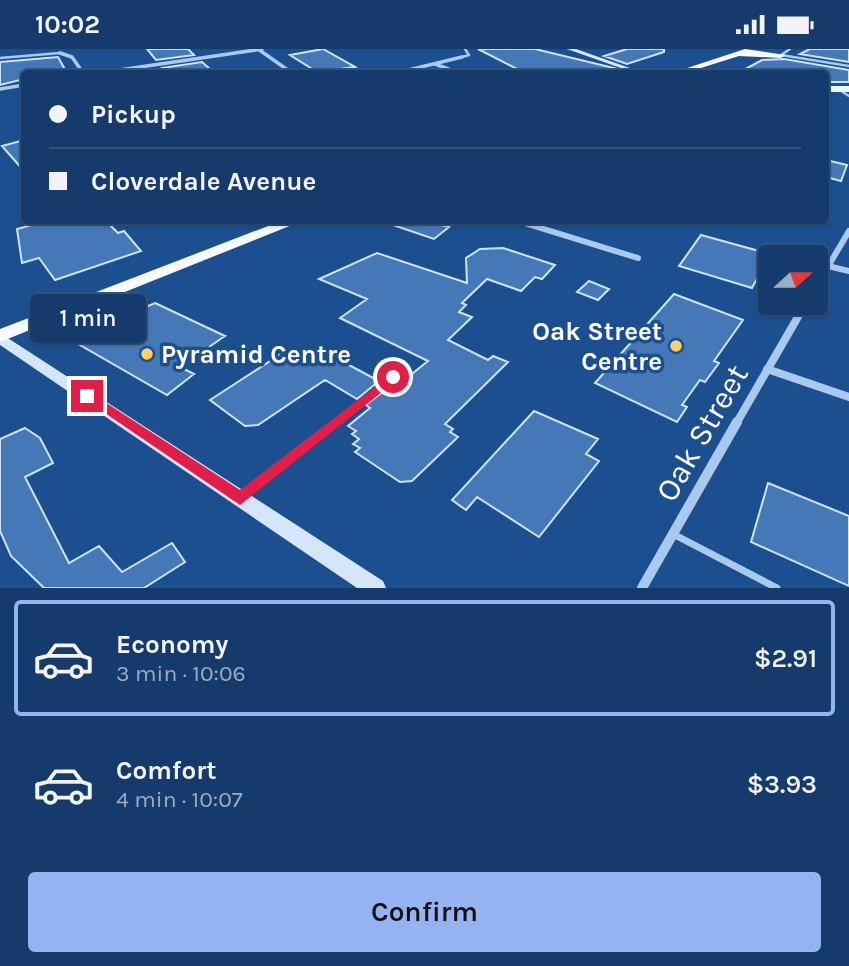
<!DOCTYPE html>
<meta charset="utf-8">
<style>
:root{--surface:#143b6b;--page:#1d4271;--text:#f1f3f6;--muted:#9dadc1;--line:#33557e;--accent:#95b2f1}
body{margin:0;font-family:Karla,sans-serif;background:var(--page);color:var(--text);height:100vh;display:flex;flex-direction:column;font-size:26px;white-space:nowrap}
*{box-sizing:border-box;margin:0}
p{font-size:23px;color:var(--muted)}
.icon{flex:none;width:38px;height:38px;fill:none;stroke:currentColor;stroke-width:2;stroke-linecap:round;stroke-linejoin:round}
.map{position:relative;height:539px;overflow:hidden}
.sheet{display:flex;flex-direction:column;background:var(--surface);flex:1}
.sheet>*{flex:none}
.guide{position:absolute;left:21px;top:21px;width:808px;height:154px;border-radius:7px;box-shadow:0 2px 5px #0004,0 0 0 2px var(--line);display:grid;align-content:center;height:154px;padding:0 28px;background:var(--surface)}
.needle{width:46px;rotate:69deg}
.controls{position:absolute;left:758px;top:196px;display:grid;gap:14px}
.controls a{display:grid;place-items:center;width:70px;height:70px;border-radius:7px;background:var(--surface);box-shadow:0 2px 5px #0004,0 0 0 2px var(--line);font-size:35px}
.end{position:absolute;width:32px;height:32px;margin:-16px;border:9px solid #e11d48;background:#fff;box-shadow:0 0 0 4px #fff}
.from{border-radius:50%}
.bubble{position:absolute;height:49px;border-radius:7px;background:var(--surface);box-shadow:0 2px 5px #0004,0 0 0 2px var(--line);font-size:23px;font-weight:600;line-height:49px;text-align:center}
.guide b{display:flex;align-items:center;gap:24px;height:66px;font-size:26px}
.guide b+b{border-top:2px solid var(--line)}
.guide i{width:18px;height:18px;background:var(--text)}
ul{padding:12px 0 0;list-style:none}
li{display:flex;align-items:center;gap:21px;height:116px;margin:0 14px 10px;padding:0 14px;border:4px solid transparent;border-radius:7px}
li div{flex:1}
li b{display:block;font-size:26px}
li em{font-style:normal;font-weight:600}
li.selected{border-color:var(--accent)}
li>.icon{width:63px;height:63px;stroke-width:1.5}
.button{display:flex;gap:14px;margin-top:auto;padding:14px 28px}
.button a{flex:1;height:80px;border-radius:7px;background:var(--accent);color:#111;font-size:28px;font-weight:600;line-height:80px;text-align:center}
.status{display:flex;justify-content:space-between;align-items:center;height:49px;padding:0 35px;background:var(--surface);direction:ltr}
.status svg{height:19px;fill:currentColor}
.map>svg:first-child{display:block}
.building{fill:#4478b7;stroke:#cfe3fa;stroke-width:2}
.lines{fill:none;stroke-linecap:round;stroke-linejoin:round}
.service-far2{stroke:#a9c9ee;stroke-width:2.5}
.service-far1{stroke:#a9c9ee;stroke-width:5}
.service{stroke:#a9c9ee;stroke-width:7}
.minor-far3{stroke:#a9c9ee;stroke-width:3.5}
.minor-far2{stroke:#a9c9ee;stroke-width:6}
.minor-far1{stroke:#a9c9ee;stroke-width:8}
.minor{stroke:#a9c9ee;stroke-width:10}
.secondary{fill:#d6e6fa;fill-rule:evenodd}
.primary{fill:#f0f6ff;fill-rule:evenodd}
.trunk{fill:#f8faff;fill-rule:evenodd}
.route{fill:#e11d48}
.poi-dot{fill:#ffd166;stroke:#1b4f8f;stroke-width:2.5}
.labels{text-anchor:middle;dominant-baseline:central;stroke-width:7;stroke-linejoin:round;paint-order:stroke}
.poi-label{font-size:26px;font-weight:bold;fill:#fff;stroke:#1b4f8f;text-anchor:end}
.near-street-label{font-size:32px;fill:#fff;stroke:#1b4f8f}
</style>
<div class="status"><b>10:02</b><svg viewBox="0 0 49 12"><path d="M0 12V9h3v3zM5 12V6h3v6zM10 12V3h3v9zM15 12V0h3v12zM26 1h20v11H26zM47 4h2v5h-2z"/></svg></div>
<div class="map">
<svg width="849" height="539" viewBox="0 0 849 539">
<rect width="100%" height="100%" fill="#1b4f8f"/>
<path class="building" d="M147,0H188L194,6L156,11Z
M323,0L355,18L317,23L290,6Z
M478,0H535L614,19L604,24H525Z
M627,0H664V3L627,15L604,7Z
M810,0H849V13L800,5Z
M58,8L67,24H24V30L0,36V13Z
M784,10L849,21V33H826V24H738L762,11Z
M202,13L210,20L181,24L178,21L165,23L162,19Z
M24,91V122L2,97Z
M826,111L847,116L841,132L826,128Z
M47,172H106L118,184L124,182L141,202L55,231L39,209L22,214L17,180Z
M387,172H425L449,178L434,190L387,174Z
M701,186L770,205V230L759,226L752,239L679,217Z
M503,199L555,216L542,230L535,228L521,242L487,230L462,254L466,256L459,263L472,268L448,291L488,311L493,307L508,313L445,375L453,380L450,383L458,388L412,432L400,433L355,403L360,399L353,395L359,390L352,385L356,382L348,377L370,359L366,356L389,338L393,340L428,312L340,269L367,250L319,230L377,204L467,234L466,209L480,200Z
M589,232L609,240L598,251L577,243Z
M674,245L743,271L714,312L719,314L705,333L700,331L682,356L687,358L677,373L595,334Z
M155,254L225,287L180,318L194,325L167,346L73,292L94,280Z
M317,299L379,332L357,350L325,331L258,376L245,377L210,351L284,303L298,311Z
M534,362L598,390L586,405L599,412L539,488L477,448L466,461L452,451Z
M25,379L40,389L53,414L25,428L69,514L99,497L122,523L172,494L185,513L144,539H44L11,507L0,482V390Z
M768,434L849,467V537L751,493Z"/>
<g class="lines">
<path class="service-far2" d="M781,6L849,17
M781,6L790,0
M462,8L469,6L465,0
M0,9L60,4
M838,40L849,47"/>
<path class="service-far1" d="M334,375L393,328"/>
<path class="service" d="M243,448L337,373
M673,485L777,539"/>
<path class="minor-far3" d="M258,0L292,24
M60,4L72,8L83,24
M435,15L459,24
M99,24L262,0
M396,24L462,8
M0,40L24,36"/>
<path class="minor-far2" d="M518,172L638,209
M828,217L849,222
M816,238L849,182"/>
<path class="minor-far1" d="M767,320L849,348
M736,375L806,254"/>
<path class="minor" d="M642,539L737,373"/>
<path class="secondary" d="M567,0H576L644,24H635Z
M0,284L383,532L386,539H357L0,296Z"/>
<path class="primary" d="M826,37H849V43H826Z"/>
<path class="trunk" d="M745,0L786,6L781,9L739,7L685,24H672Z
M281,172H302L0,293V280Z"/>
</g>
<path class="route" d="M393,324L397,325V331L240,456L80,347L87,342L91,344L240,441Z"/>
<g class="poi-dot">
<circle cx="676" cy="297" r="7"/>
<circle cx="147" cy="305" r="7"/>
</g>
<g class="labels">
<g class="poi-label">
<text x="662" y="282">Oak Street<tspan x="662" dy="30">Centre</tspan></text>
<text x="161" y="305" text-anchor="start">Pyramid Centre</text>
</g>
<g class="near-street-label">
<text transform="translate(702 384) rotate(-60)">Oak Street</text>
</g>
</g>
</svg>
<div class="controls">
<a><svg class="needle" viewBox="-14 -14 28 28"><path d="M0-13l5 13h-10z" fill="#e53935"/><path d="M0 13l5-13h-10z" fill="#9dadc1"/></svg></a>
</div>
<i class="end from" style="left:393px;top:328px"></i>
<i class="end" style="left:87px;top:347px"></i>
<div class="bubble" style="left:30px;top:245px;width:116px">1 min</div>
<div class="guide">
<b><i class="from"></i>Pickup</b>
<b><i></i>Cloverdale Avenue</b>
</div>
</div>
<section class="sheet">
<ul>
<li class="selected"><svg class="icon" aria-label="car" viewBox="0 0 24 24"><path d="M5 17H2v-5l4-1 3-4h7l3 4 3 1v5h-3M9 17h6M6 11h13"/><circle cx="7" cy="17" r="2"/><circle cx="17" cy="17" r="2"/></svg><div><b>Economy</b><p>3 min · 10:06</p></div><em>$2.91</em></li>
<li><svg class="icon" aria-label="car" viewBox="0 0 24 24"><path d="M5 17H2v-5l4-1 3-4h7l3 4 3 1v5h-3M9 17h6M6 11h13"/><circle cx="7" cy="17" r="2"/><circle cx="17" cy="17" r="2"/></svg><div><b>Comfort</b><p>4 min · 10:07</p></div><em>$3.93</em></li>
</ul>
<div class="button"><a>Confirm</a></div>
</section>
